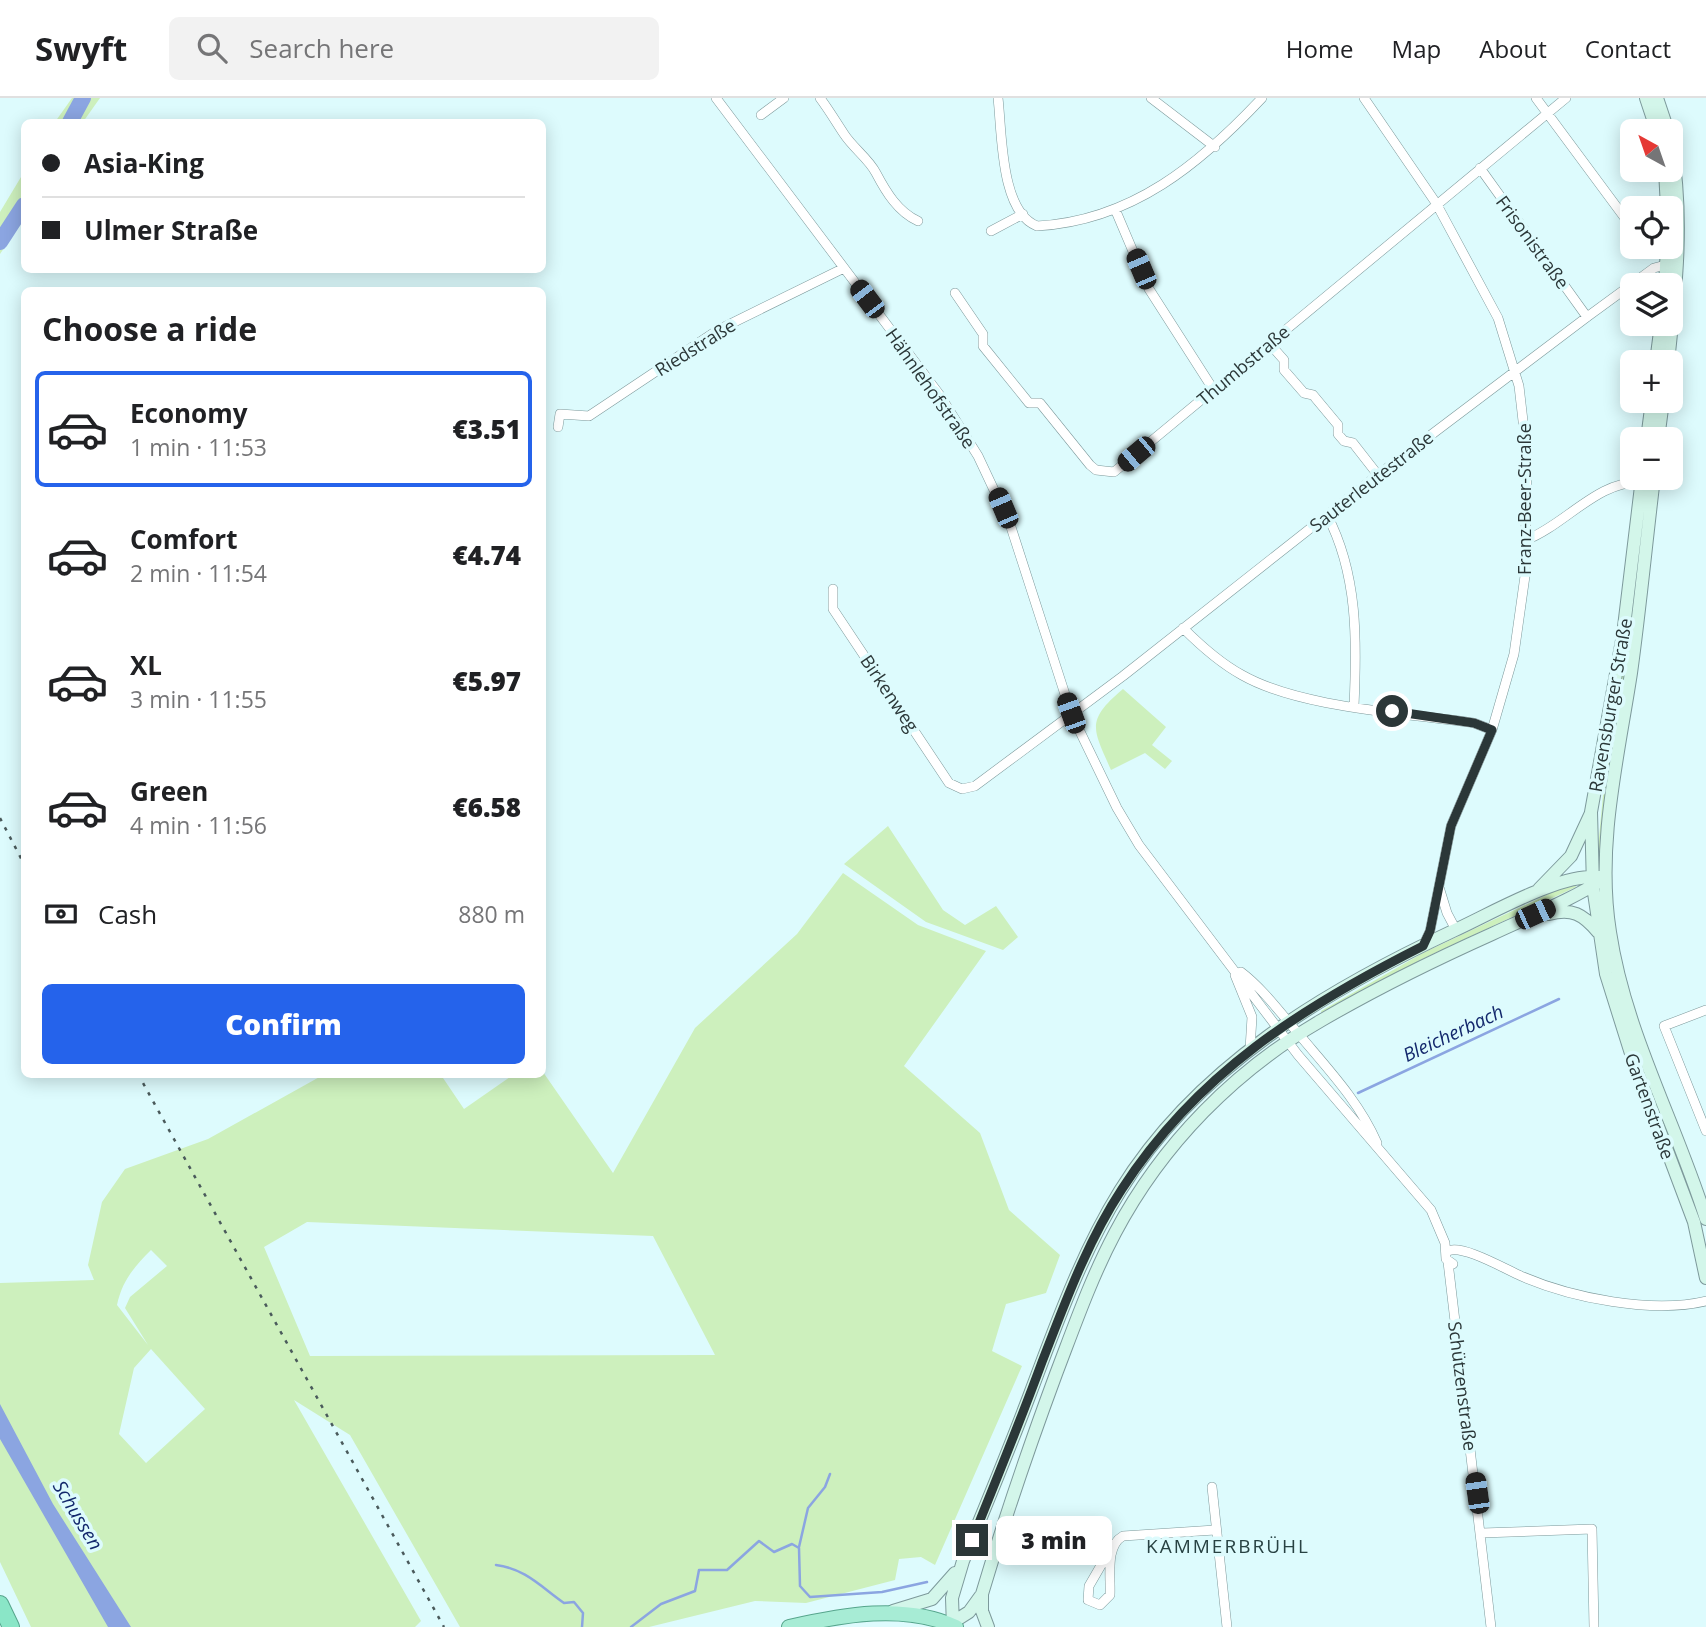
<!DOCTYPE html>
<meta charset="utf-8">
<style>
:root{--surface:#fff;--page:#f2f2f2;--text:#202124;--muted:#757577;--line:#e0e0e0;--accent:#2563eb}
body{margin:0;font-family:"Open Sans",sans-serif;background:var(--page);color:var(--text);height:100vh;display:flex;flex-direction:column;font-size:26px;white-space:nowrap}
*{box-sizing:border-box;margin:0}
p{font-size:23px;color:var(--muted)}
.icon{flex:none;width:38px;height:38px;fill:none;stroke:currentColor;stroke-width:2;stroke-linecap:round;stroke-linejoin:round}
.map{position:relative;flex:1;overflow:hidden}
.details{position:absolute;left:21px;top:189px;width:525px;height:791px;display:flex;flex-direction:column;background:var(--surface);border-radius:10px;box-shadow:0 4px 18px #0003}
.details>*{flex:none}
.hud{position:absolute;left:21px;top:21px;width:525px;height:154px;border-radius:10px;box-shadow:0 4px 18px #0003;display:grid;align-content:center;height:154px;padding:0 21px;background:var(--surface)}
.needle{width:46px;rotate:320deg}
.buttons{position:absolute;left:1620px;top:21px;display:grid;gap:14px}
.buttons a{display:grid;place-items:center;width:63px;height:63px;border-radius:10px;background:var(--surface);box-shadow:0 4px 18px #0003;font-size:35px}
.end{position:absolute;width:32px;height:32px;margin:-16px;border:9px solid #2b3738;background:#fff;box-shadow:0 0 0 4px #fff}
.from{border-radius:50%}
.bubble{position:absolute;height:49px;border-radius:10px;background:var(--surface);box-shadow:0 4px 18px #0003;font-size:23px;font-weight:800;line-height:49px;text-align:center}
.car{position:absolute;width:21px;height:42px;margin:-21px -10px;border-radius:9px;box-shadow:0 0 5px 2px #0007;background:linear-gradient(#222 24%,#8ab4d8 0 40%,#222 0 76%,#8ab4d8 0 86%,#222 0)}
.hud b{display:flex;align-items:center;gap:24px;height:66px;font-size:26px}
.hud b+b{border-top:2px solid var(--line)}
.hud i{width:18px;height:18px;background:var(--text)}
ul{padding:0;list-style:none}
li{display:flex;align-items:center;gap:21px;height:116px;margin:0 14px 10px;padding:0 7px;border:4px solid transparent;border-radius:10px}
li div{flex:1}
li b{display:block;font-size:26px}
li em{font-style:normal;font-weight:800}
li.active{border-color:var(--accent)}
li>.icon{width:63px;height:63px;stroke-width:1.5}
h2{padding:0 21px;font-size:32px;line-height:84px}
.pay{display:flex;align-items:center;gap:18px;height:77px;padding:0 21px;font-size:26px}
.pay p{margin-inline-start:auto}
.button{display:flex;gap:14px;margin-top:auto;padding:14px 21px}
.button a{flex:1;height:80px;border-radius:10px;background:var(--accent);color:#fff;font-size:28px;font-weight:800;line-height:80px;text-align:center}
header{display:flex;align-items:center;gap:42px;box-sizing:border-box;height:98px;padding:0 35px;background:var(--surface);border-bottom:2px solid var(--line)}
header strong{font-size:33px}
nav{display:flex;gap:38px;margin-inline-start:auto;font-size:24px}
.search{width:490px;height:63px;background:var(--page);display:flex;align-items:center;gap:18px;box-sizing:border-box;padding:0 24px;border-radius:10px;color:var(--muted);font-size:26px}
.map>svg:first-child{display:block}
.green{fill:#cdf0bd;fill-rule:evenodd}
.water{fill:#8ba5e1}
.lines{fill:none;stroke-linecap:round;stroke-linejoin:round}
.stream{stroke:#8ba5e1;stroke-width:2.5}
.river{stroke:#8ba5e1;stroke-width:16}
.minor-casing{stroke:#7d999b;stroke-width:10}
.secondary-casing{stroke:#7d999b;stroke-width:14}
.primary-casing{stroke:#56a58c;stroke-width:16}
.trunk-casing{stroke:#56a58c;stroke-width:18}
.minor{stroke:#fff;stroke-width:9}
.secondary{stroke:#d3f6ea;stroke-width:12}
.primary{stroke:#a7ecd5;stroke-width:14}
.trunk{stroke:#8ae6c7;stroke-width:16}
.rail{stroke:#4a5a5b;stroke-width:2.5;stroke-dasharray:3.5 7;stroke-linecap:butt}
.route{stroke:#2b3738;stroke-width:9}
.labels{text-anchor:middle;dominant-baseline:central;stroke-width:7;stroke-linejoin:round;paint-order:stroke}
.street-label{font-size:18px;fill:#2b3738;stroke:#ddfbfd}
.water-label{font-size:19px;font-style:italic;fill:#13286c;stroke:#ddfbfd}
.neighbourhood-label{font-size:19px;letter-spacing:2px;fill:#284243;stroke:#ddfbfd}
</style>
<header>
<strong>Swyft</strong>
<div class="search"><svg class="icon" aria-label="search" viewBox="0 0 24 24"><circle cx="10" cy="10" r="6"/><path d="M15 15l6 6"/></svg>Search here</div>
<nav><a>Home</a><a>Map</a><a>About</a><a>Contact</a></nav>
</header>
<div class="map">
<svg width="1706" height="1529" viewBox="0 0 1706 1529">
<rect width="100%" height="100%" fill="#ddfbfd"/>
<path class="green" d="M72,0H100L83,24H55Z
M24,74V121L0,156V114Z
M1650,380L1602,755L1597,761L1604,686Z
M1123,591L1166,629L1152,647L1172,663L1165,671L1145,655L1111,672C1093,631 1085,623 1123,591Z
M888,728L943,812L965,827L996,808L1018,839L1003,852L926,824L844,766Z
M843,775L918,827L986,853L904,968L980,1035L1009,1112L1060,1157L1046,1195L1006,1206L992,1253L1022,1268L935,1467L921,1459L899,1461L895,1482L806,1505L755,1503L649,1529H460L350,1337L294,1302L421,1523L415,1529H31L0,1464V1185L94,1182L88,1167L102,1104L125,1071L208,1041L323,977H441L464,1011L513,977L543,974L613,1075L695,930L797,836ZM307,1124L653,1138L715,1257L310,1258L264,1149ZM151,1152L167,1168L130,1199L125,1210L148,1247L117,1207C122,1183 134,1169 151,1152ZM151,1251L205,1311L146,1365L119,1336L134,1270Z
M1574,784L1576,789L1422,861L1322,916L1321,913L1423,855Z"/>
<path class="water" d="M0,1306L53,1406L131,1529H108L0,1341Z"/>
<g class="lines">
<path class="stream" d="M1358,995L1559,901
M799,1449L808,1410L825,1389L830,1376
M496,1467C526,1471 541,1489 564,1505L574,1504L583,1515L582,1529
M631,1529L661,1506L695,1493L699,1472H727L759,1443L774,1454L792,1446L799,1450L800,1488L810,1499L882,1494L927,1484"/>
<path class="river" d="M70,24L83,0
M0,144L24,107"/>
<g class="minor-casing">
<path id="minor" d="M716,0L939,296L978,358L1010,426L1071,615L1117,710L1139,747L1298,957L1431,1112L1445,1145L1446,1161L1453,1166
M820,0C829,12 836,24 844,36C853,50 869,61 876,75C886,94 898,114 918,123
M998,0C1002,33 1000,114 1037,128C1132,123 1201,65 1262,0
M1151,0L1215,49
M1364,0L1436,105L1498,220L1519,288L1527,358L1525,478L1514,556L1492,632L1451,728L1430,833L1423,848
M1536,0L1633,131
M761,17L784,0
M1480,70L1587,219
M1115,111L1149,191L1213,291
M991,133L1023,116
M1646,149L1649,154
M955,195L983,236V248L1029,305H1040L1090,367L1096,372L1114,374L1566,0
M1269,245L1284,262V272L1304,295L1313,297L1338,327V336L1344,343L1353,345L1378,377
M558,329L560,316L589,318L718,232L844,170
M1327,417C1358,476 1357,543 1354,608
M1526,442C1565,427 1598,382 1642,384
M833,491V511L949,685L962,691L975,688L1123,578L1378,377L1587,219L1654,170L1669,166
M1183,530C1201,548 1220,565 1242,577C1300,610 1406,615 1474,625L1492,632
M1439,789L1447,815L1456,832
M1241,874C1262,890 1279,913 1297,934C1326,969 1359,1003 1377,1045
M1235,877L1252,919L1250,951
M1706,912L1664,928L1706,1033
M1448,1153C1462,1146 1505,1171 1521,1178C1572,1200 1652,1216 1706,1203
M1448,1164L1491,1529
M1212,1389L1227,1529
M1482,1435L1592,1431L1594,1529
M1111,1450L1089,1488L1088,1502L1100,1507L1110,1497C1111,1478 1105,1448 1123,1438L1215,1432"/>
</g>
<g class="secondary-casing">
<path id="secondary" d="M1646,0L1657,33
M1657,0L1668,33
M1665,72L1667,110
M1665,187L1667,149
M1656,264L1661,226
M1668,264C1676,191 1684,119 1671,46
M1647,341L1652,303
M1658,341L1663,303
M1642,380L1623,537L1591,714L1593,788L1606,876L1633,962L1694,1124L1706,1180
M1654,380C1646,445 1640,510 1631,575C1618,660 1596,748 1610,834C1625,934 1676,1025 1706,1121
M1539,791L1571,758L1591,715
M1549,816C1572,810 1583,816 1598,834
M982,1496V1513L988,1529
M893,1513L932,1501L955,1475
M947,1528L969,1514L982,1496C1004,1422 1029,1349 1056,1276C1074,1229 1091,1180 1115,1135C1162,1046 1235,972 1322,922C1377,890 1434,862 1492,836C1530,818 1570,803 1605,780
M953,1529L952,1500L963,1463C986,1407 1009,1352 1030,1296C1056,1227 1081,1156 1120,1093C1196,969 1325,893 1453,833C1491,816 1566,771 1605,780"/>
</g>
<g class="primary-casing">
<path id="primary" d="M789,1529C842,1517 904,1505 956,1529"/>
</g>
<g class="trunk-casing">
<path id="trunk" d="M0,1506L11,1529"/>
</g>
<use href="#minor" class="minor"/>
<use href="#secondary" class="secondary"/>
<use href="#primary" class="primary"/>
<use href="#trunk" class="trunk"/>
<path class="rail" d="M0,720L24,766
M138,976L444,1529"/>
</g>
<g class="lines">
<path class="route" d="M972,1442C996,1383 1020,1324 1042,1264C1065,1205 1087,1144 1122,1091C1197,975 1302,909 1423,848L1430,833L1451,728L1492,632L1474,625L1392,613"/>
</g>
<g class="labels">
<g class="street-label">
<text transform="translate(1533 144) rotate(54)">Frisonistraße</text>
<text transform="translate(695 249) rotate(-32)">Riedstraße</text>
<text transform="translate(1243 267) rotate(-40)">Thumbstraße</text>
<text transform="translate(931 290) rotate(55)">Hähnlehofstraße</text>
<text transform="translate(1371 383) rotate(-38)">Sauterleutestraße</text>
<text transform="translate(1524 401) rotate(-90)">Franz-Beer-Straße</text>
<text transform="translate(890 595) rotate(56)">Birkenweg</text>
<text transform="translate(1610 607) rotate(-80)">Ravensburger Straße</text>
<text transform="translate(1650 1008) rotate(70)">Gartenstraße</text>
<text transform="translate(1463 1288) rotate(83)">Schützenstraße</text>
</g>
<g class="water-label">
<text transform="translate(1453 935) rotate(-25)">Bleicherbach</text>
<text transform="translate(78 1417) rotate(59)">Schussen</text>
</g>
<g class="neighbourhood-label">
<text x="1228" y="1448">KAMMERBRÜHL</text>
</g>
</g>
</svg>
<div class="buttons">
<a><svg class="needle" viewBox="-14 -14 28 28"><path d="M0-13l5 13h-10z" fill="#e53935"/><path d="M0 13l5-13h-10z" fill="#757577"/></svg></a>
<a><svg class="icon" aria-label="locate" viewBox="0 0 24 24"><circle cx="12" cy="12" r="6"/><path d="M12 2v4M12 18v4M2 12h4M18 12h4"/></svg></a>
<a><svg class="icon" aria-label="layers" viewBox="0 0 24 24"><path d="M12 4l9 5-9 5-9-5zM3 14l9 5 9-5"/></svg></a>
<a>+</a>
<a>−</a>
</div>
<i class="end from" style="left:1392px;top:613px"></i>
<i class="end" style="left:972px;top:1442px"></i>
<div class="bubble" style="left:996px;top:1418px;width:116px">3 min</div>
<i class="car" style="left:1141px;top:171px;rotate:337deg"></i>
<i class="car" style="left:867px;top:201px;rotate:323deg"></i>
<i class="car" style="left:1136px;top:356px;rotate:230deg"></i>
<i class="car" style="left:1003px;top:410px;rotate:337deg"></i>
<i class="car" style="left:1071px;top:615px;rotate:340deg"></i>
<i class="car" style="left:1535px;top:816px;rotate:65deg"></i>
<i class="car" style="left:1477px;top:1395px;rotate:352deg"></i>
<div class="hud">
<b><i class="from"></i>Asia-King</b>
<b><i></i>Ulmer Straße</b>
</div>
<section class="details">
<h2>Choose a ride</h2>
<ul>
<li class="active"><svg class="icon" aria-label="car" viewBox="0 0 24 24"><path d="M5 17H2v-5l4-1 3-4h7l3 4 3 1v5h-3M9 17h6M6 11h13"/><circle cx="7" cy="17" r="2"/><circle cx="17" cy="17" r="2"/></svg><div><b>Economy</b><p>1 min · 11:53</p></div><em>€3.51</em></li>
<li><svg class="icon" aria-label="car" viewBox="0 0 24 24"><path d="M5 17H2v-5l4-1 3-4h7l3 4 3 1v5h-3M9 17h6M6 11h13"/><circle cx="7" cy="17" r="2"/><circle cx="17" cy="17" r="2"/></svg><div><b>Comfort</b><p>2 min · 11:54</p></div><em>€4.74</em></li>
<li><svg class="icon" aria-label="car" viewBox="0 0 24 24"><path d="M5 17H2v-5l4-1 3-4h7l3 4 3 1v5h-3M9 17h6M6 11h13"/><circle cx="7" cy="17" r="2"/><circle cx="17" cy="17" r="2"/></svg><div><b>XL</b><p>3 min · 11:55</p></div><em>€5.97</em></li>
<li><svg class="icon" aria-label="car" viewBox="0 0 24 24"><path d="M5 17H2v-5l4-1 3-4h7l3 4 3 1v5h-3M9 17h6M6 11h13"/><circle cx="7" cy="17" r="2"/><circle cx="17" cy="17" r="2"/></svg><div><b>Green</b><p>4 min · 11:56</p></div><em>€6.58</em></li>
</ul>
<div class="pay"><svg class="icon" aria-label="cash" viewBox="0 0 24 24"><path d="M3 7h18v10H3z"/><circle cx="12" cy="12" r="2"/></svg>Cash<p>880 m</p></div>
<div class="button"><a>Confirm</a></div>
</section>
</div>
